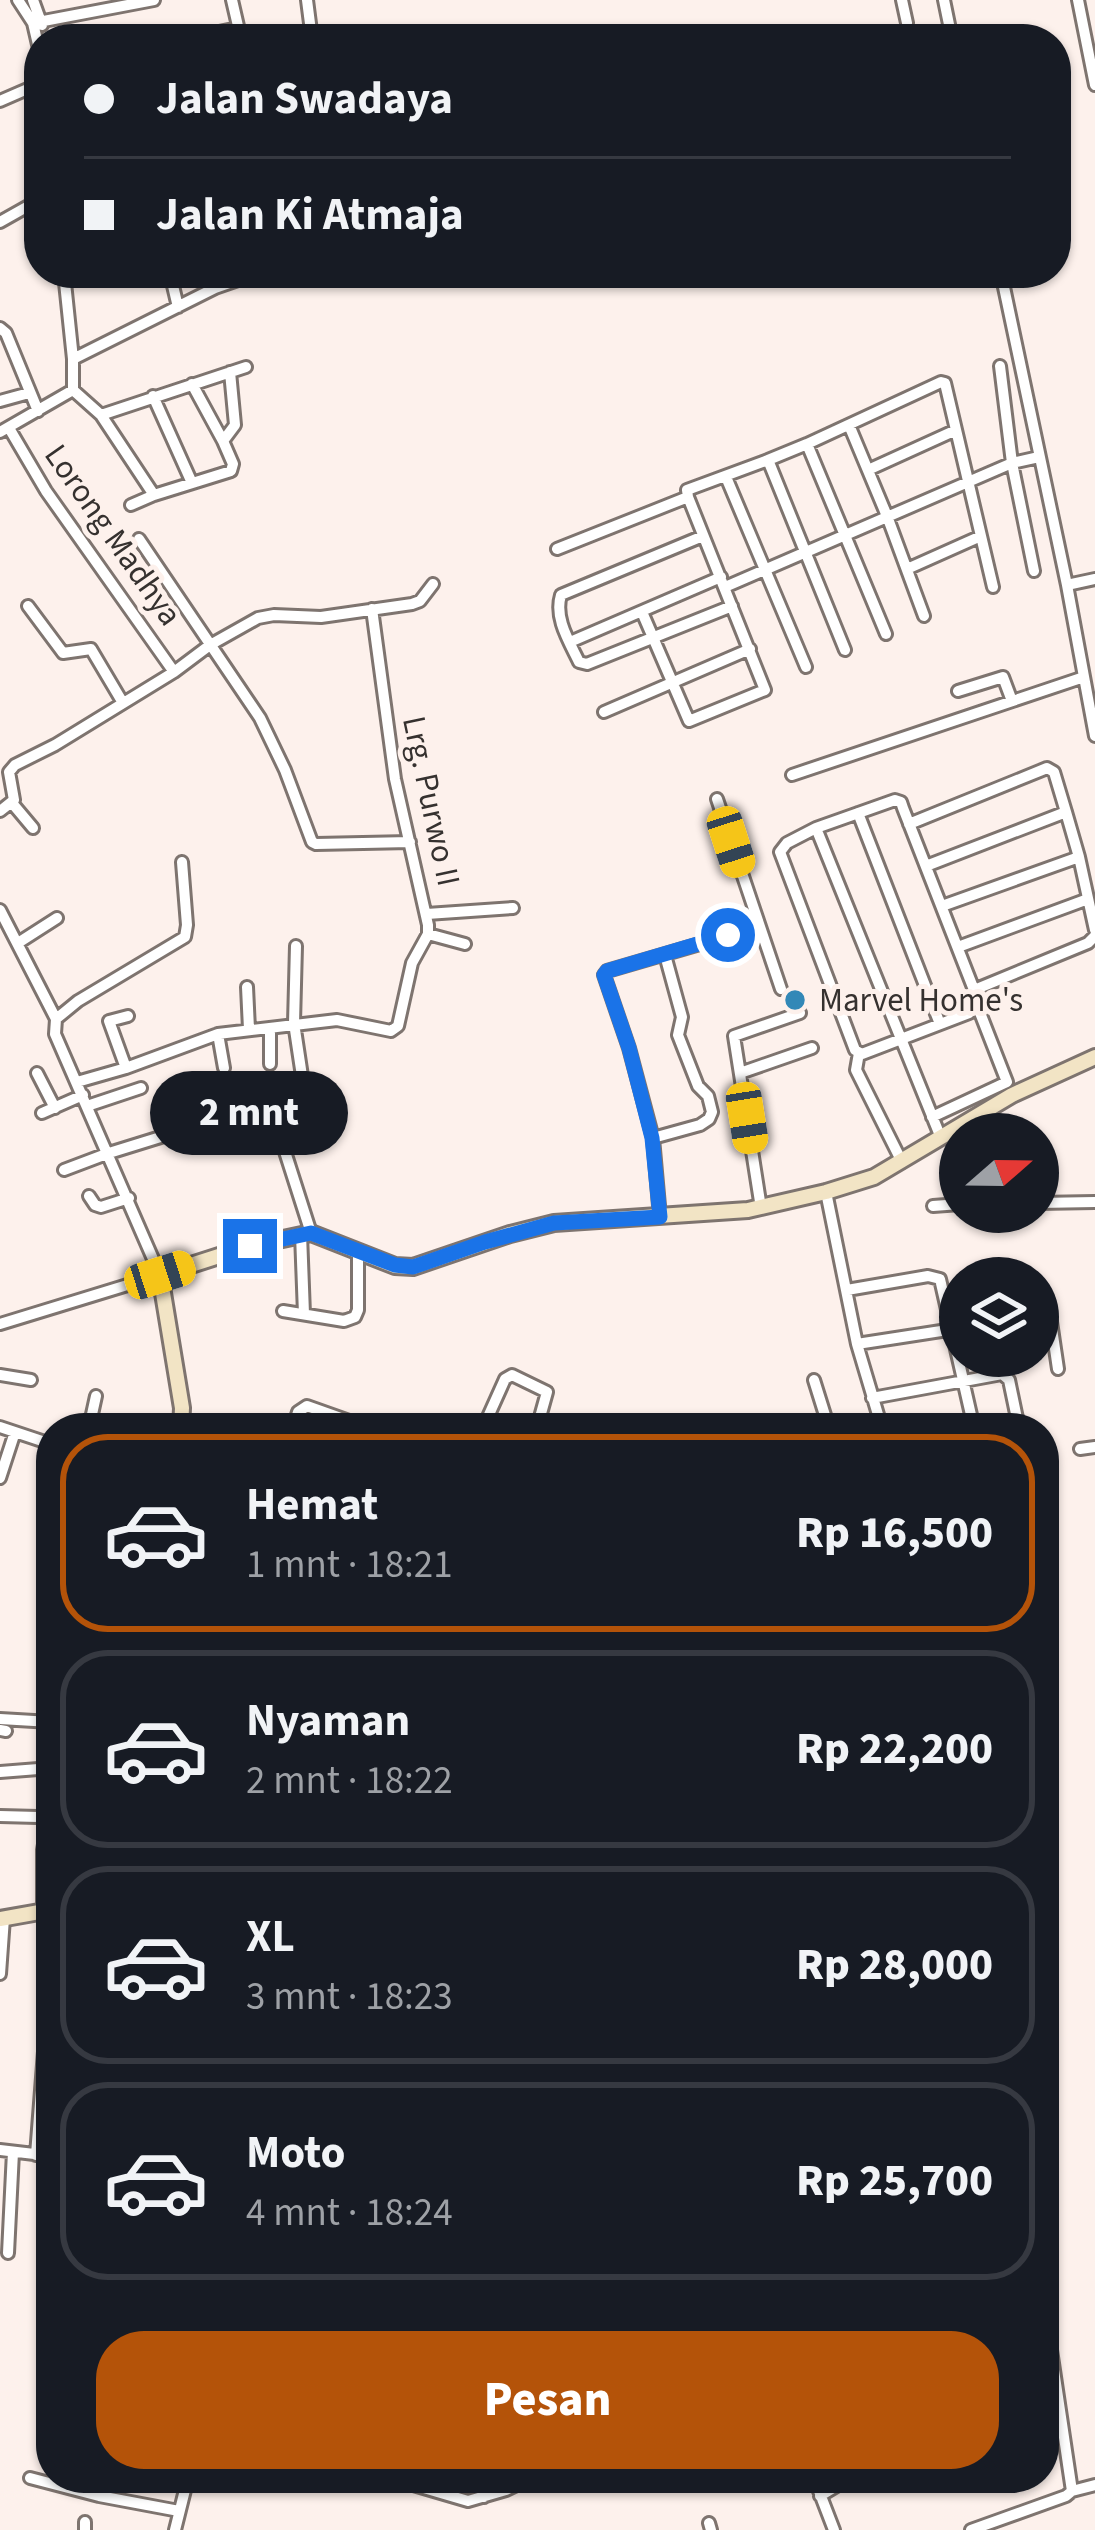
<!DOCTYPE html>
<html lang="id">
<meta charset="utf-8">
<style>
:root{--surface:#171b24;--page:#20242c;--text:#f1f3f6;--muted:#9ea1a6;--line:#363941;--accent:#b45309}
body{margin:0;font-family:"Source Sans 3",sans-serif;background:var(--page);color:var(--text);height:100vh;display:flex;flex-direction:column;font-size:45px;white-space:nowrap}
*{box-sizing:border-box;margin:0}
p{font-size:39px;color:var(--muted)}
.icon{flex:none;width:66px;height:66px;fill:none;stroke:currentColor;stroke-width:2;stroke-linecap:round;stroke-linejoin:round}
.map{position:relative;flex:1;overflow:hidden}
.drawer{position:absolute;left:36px;top:1413px;width:1023px;height:1080px;display:flex;flex-direction:column;background:var(--surface);border-radius:48px;box-shadow:0 3px 9px #0004}
.drawer>*{flex:none}
.banner{position:absolute;left:24px;top:24px;width:1047px;height:264px;border-radius:48px;box-shadow:0 3px 9px #0004;display:grid;align-content:center;height:264px;padding:0 60px;background:var(--surface)}
.needle{width:78px;rotate:70deg}
.buttons{position:absolute;left:939px;top:1113px;display:grid;gap:24px}
.buttons a{display:grid;place-items:center;width:120px;height:120px;border-radius:50%;background:var(--surface);box-shadow:0 3px 9px #0004;font-size:60px}
.end{position:absolute;width:54px;height:54px;margin:-27px;border:15px solid #1a73e8;background:#fff;box-shadow:0 0 0 6px #fff}
.from{border-radius:50%}
.bubble{position:absolute;height:84px;border-radius:42px;background:var(--surface);box-shadow:0 3px 9px #0004;font-size:39px;font-weight:800;line-height:84px;text-align:center}
.car{position:absolute;width:36px;height:72px;margin:-36px -18px;border-radius:15px;box-shadow:0 0 9px 3px #0007;background:linear-gradient(#f5c518 24%,#345 0 40%,#f5c518 0 76%,#345 0 86%,#f5c518 0)}
.banner b{display:flex;align-items:center;gap:42px;height:114px;font-size:45px}
.banner b+b{border-top:3px solid var(--line)}
.banner i{width:30px;height:30px;background:var(--text)}
ul{padding:21px 0 0;list-style:none}
li{display:flex;align-items:center;gap:36px;height:198px;margin:0 24px 18px;padding:0 36px;border:6px solid var(--line);border-radius:48px}
li div{flex:1}
li b{display:block;font-size:45px}
li em{font-style:normal;font-weight:800}
li.active{border-color:var(--accent)}
li>.icon{width:108px;height:108px;stroke-width:1.5}
.primary-button{display:flex;gap:24px;margin-top:auto;padding:24px 60px}
.primary-button a{flex:1;height:138px;border-radius:48px;background:var(--accent);color:#fff;font-size:48px;font-weight:800;line-height:138px;text-align:center}
.map>svg:first-child{display:block}
.lines{fill:none;stroke-linecap:round;stroke-linejoin:round}
.street-casing{stroke:#7e746f;stroke-width:16}
.secondary-casing{stroke:#7e746f;stroke-width:20}
.street{stroke:#fff;stroke-width:10}
.secondary{stroke:#f2e4c5;stroke-width:14}
.route{stroke:#1a73e8;stroke-width:15}
.poi-dot{fill:#3288b7;stroke:#fdf1ec;stroke-width:4.5}
.labels{text-anchor:middle;dominant-baseline:central;stroke-width:10;stroke-linejoin:round;paint-order:stroke}
.street-label{font-size:33px;fill:#35312f;stroke:#fdf1ec}
.poi-label{font-size:33px;fill:#35312f;stroke:#fdf1ec;text-anchor:start}
</style>
<div class="map">
<svg width="1095" height="2530" viewBox="0 0 1095 2530">
<rect width="100%" height="100%" fill="#fdf1ec"/>
<g class="lines">
<g class="street-casing">
<path id="street" d="M18,0L33,23L39,49
M33,0L42,25
M232,0L241,39
M307,0L312,39
M902,0L907,23
M944,0L952,39
M1078,0L1095,85
M33,23L154,0
M185,39L238,28
M0,101L39,84
M0,222L39,200
M170,273L178,307
M526,273L527,276
M1001,273L1067,585L1095,736
M0,328L6,333L38,411
M73,359L215,288L258,273
M1000,366L1012,463L1034,571
M192,384L223,441
M73,390L101,415L246,367
M153,396L192,483
M0,401L29,393
M101,415L154,495L231,471L233,464L223,441L235,425L230,372
M849,425L887,516L924,616
M9,428L46,491L174,672
M0,432L73,390V359L64,273
M807,444L941,382L945,383L993,587
M768,460L807,444L886,634
M868,470L956,430
M726,477L806,667
M688,497L687,490L768,460L845,650
M131,505L154,495
M703,536L561,595C554,618 569,641 579,662L587,664L732,606
M139,539L260,718L285,770L312,842L316,844L410,842
M557,549L688,497L765,690L689,721L642,612
M907,569L981,536
M1067,585L1095,579
M725,587L1012,463L1039,457
M28,606L63,653L91,649L123,703
M570,642L721,577
M958,691L1003,677L1012,701
M604,712L750,649
M792,775L1084,677
M717,799L781,989
M12,803L33,828
M0,811L14,800L9,772L15,765L55,745L174,672L210,645L258,618L274,615L321,617L412,604L420,601L433,584
M858,813L940,1024
M909,824L1047,768L1054,772L1066,812
M816,828L787,843L780,852L855,1050L862,1054L969,1013L977,1005L976,995L903,808L901,802L895,800L816,828L941,1138
M1079,857L1095,930
M926,866L1066,812L1079,857L942,906
M0,910L56,1019L55,1034L160,1275L0,1324
M427,914L513,908
M428,934L465,944
M18,943L57,918
M296,946L294,1023L302,1076
M958,947L1088,899
M247,987L249,1029
M974,990L1088,943L1095,936
M56,1019L78,1001L185,937L187,925L182,862
M218,1034L224,1068
M859,1053L856,1070L902,1162
M270,1064V1028
M126,1068L109,1021L128,1016
M37,1073L55,1108
M740,1073L812,1048
M77,1082L126,1068L218,1034L337,1020L391,1031L398,1026L412,963L428,934V925L395,779L372,609
M87,1106L141,1088
M42,1113L83,1095
M975,1116L981,1134
M932,1117L1007,1082L977,1005
M280,1136L311,1233
M653,1138L700,1125L709,1119L712,1112L708,1096L698,1086L678,1035L682,1017L665,955
M64,1170L109,1153L167,1135
M826,1192L857,1344L882,1428
M89,1196L95,1205L101,1207L129,1198
M1038,1203L1095,1202
M933,1206L960,1204
M761,1208L734,1036L800,1013
M660,1217L653,1138L629,1048L604,975L607,971L758,927
M301,1234L304,1314
M847,1290L928,1276L940,1279L974,1428
M283,1311L344,1321L355,1317L358,1310V1251
M1038,1312H1044L1050,1315L1058,1369
M857,1344L954,1329
M0,1375L31,1380
M814,1380L829,1428
M872,1398L1002,1374L1009,1380L1019,1428
M0,1427L51,1444
M89,1428L96,1396
M293,1428L298,1412L307,1406L369,1428
M483,1428L505,1379L512,1375L547,1392L537,1428
M1080,1449L1095,1447
M0,1478L15,1432
M0,1719L51,1722
M0,1730L6,1731
M0,1772L51,1768
M0,1816L38,1817
M0,1974L4,1918
M0,2150L51,2156
M36,2155L51,1961
M8,2253L13,2152
M30,2478L99,2496L179,2511
M814,2478L834,2530
M410,2484L468,2501L506,2490L531,2478
M1072,2491L1095,2485
M820,2496L850,2478
M484,2497L487,2478
M709,2523L711,2530
M85,2530V2522
M175,2530L188,2478
M971,2530L1066,2496L1072,2491L1044,2303"/>
</g>
<g class="secondary-casing">
<path id="secondary" d="M181,1428L182,1408L160,1275L250,1246L311,1233L395,1266L413,1267L510,1234L554,1223L748,1210L826,1192L874,1177L1012,1095L1095,1057
M0,1919L45,1911V1850L51,1817"/>
</g>
<use href="#street" class="street"/>
<use href="#secondary" class="secondary"/>
</g>
<g class="lines">
<path class="route" d="M250,1246L311,1233L395,1265L413,1267L485,1242L554,1223L660,1217L652,1138L629,1048L604,975L607,971L728,935"/>
</g>
<circle class="poi-dot" cx="795" cy="1000" r="12"/>
<g class="labels">
<g class="street-label">
<text transform="translate(113 535) rotate(55)">Lorong Madhya</text>
<text transform="translate(431 801) rotate(78)">Lrg. Purwo II</text>
</g>
<g class="poi-label">
<text x="819" y="1000">Marvel Home's</text>
</g>
</g>
</svg>
<div class="buttons">
<a><svg class="needle" viewBox="-14 -14 28 28"><path d="M0-13l5 13h-10z" fill="#e53935"/><path d="M0 13l5-13h-10z" fill="#9ea1a6"/></svg></a>
<a><svg class="icon" aria-label="layers" viewBox="0 0 24 24"><path d="M12 4l9 5-9 5-9-5zM3 14l9 5 9-5"/></svg></a>
</div>
<i class="end from" style="left:728px;top:935px"></i>
<i class="end" style="left:250px;top:1246px"></i>
<div class="bubble" style="left:150px;top:1071px;width:198px">2 mnt</div>
<i class="car" style="left:731px;top:842px;rotate:162deg"></i>
<i class="car" style="left:747px;top:1118px;rotate:171deg"></i>
<i class="car" style="left:160px;top:1275px;rotate:72deg"></i>
<div class="banner">
<b><i class="from"></i>Jalan Swadaya</b>
<b><i></i>Jalan Ki Atmaja</b>
</div>
<section class="drawer">
<ul>
<li class="active"><svg class="icon" aria-label="car" viewBox="0 0 24 24"><path d="M5 17H2v-5l4-1 3-4h7l3 4 3 1v5h-3M9 17h6M6 11h13"/><circle cx="7" cy="17" r="2"/><circle cx="17" cy="17" r="2"/></svg><div><b>Hemat</b><p>1 mnt · 18:21</p></div><em>Rp 16,500</em></li>
<li><svg class="icon" aria-label="car" viewBox="0 0 24 24"><path d="M5 17H2v-5l4-1 3-4h7l3 4 3 1v5h-3M9 17h6M6 11h13"/><circle cx="7" cy="17" r="2"/><circle cx="17" cy="17" r="2"/></svg><div><b>Nyaman</b><p>2 mnt · 18:22</p></div><em>Rp 22,200</em></li>
<li><svg class="icon" aria-label="car" viewBox="0 0 24 24"><path d="M5 17H2v-5l4-1 3-4h7l3 4 3 1v5h-3M9 17h6M6 11h13"/><circle cx="7" cy="17" r="2"/><circle cx="17" cy="17" r="2"/></svg><div><b>XL</b><p>3 mnt · 18:23</p></div><em>Rp 28,000</em></li>
<li><svg class="icon" aria-label="car" viewBox="0 0 24 24"><path d="M5 17H2v-5l4-1 3-4h7l3 4 3 1v5h-3M9 17h6M6 11h13"/><circle cx="7" cy="17" r="2"/><circle cx="17" cy="17" r="2"/></svg><div><b>Moto</b><p>4 mnt · 18:24</p></div><em>Rp 25,700</em></li>
</ul>
<div class="primary-button"><a>Pesan</a></div>
</section>
</div>
